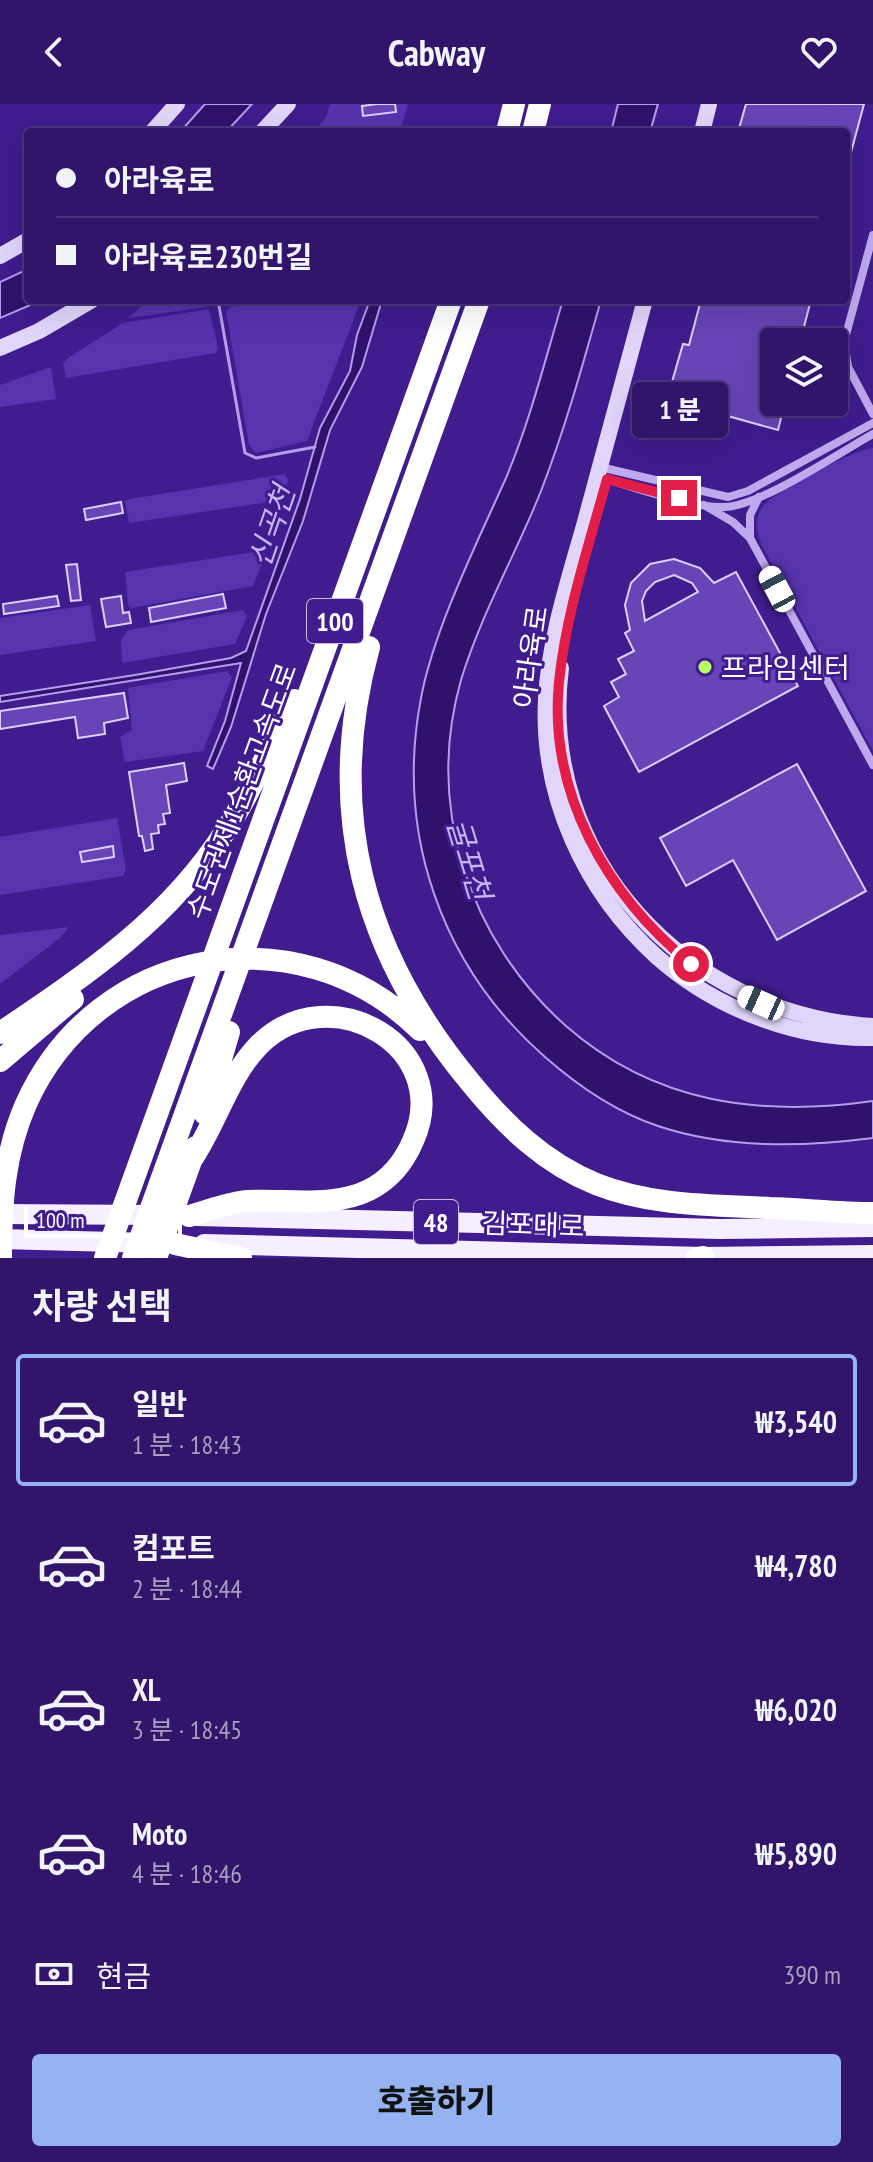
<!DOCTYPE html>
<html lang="ko">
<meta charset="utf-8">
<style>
:root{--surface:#30156a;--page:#381e70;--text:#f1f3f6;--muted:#a89fc1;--line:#4b347e;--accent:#95b2f1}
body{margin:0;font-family:"PT Sans Narrow","Noto Sans KR",sans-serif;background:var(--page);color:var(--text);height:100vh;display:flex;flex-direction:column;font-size:30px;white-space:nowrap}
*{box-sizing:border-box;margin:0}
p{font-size:26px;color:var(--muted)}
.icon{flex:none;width:44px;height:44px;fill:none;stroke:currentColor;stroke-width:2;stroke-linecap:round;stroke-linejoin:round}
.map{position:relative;height:1154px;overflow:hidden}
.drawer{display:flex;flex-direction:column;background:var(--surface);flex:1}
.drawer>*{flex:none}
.banner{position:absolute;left:24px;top:24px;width:826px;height:176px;border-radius:8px;box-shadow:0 8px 32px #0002,0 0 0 2px var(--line);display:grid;align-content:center;height:176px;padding:0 32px;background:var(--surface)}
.controls{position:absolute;left:760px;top:224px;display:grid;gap:16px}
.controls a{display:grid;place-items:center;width:88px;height:88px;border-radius:8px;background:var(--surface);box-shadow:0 8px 32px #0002,0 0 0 2px var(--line);font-size:40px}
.scale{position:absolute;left:24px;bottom:20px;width:158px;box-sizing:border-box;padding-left:8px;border:4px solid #fff;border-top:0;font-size:22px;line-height:28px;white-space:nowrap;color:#fff;-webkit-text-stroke:6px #401c8e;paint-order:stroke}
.end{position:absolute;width:36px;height:36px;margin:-18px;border:10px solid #e11d48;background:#fff;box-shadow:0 0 0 4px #fff}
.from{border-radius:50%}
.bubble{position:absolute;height:56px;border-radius:8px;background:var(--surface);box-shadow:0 8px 32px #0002,0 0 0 2px var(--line);font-size:26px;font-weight:800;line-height:56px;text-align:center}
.car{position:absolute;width:24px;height:48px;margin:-24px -12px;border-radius:10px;box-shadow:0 0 6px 2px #0007;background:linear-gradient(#fff 24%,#345 0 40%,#fff 0 76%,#345 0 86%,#fff 0)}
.banner b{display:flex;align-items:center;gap:28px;height:76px;font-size:30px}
.banner b+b{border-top:2px solid var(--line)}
.banner i{width:20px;height:20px;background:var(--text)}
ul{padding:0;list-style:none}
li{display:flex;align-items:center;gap:24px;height:132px;margin:0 16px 12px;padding:0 16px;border:4px solid transparent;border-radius:8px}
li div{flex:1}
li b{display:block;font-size:30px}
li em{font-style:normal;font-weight:800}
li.selected{border-color:var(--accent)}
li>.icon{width:72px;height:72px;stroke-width:1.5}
h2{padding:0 32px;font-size:36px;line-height:96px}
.pay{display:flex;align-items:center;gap:20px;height:88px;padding:0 32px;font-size:30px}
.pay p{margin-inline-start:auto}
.action{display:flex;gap:16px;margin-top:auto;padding:16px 32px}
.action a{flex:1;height:92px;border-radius:8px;background:var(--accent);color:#111;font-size:32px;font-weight:800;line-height:92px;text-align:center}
header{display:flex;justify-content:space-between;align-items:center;height:104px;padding:0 32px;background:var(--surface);font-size:36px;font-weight:800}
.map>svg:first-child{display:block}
.green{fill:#5833ae}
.water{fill:#30126c;stroke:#b59cef;stroke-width:2}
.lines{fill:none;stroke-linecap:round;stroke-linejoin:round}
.stream{stroke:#b59cef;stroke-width:3}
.building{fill:#6844b6;stroke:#dccffa;stroke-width:2;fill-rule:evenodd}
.street{stroke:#bea9ed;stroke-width:8}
.secondary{stroke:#e1d6fa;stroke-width:16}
.primary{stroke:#f5efff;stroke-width:20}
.highway{stroke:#fff;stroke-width:22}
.route{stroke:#e11d48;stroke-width:10}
.poi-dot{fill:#b7fe66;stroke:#401c8e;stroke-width:3}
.labels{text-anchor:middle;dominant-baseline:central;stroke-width:6;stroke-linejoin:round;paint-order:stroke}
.shield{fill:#401c8e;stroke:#c6bbdd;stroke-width:2}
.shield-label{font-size:26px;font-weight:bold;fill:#fff}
.street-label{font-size:28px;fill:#fff;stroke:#401c8e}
.poi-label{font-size:28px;fill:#fff;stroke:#401c8e;text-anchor:start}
.water-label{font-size:30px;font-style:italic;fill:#c8b5f5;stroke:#401c8e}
</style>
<header><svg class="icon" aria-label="back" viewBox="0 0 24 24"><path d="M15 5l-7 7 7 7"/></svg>Cabway<svg class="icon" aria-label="heart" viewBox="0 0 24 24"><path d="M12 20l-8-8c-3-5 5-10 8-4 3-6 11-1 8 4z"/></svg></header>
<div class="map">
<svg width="873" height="1154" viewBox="0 0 873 1154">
<rect width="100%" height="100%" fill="#401c8e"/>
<path class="green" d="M330,0H408L400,28H314L326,13Z
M148,196H212V197L206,203L129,214Z
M269,196H361L307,337L256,349L249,341L226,207L230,203Z
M209,205L218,244L216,249L66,274L63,260L68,254L123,219Z
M51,263L56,295L0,303V281Z
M872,344H873V647L762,442C757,430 754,417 761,405C769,390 854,346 872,344Z
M285,370L288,376L282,396L129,419L125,397L130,395Z
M261,447L266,450L253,482L131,504L128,501L125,468Z
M90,501L96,537L0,551V514Z
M243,506L247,512L235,540L122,559L121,536L128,526Z
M227,567L232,573L203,647L125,658L120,633L132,626L128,584Z
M117,714L126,765L123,772L0,791V733Z
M69,823L60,834L0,880V831Z"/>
<path class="water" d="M205,0H252L226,28H180Z
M618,0H658L650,28H611Z
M28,165V196H42L0,214V178Z
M370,196H382L362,263L330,326L303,417L266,510L231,623L213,665L207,662L225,617L241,559L0,598V592L135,571L231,554L246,547L300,395L320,324L350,267L357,231Z
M563,196H601C583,260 565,325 541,387C516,450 481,510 461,576C425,703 469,836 566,922C655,1000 761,1013 873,997V1034C802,1043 727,1045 658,1022C616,1008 578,982 545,953C441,862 395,730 421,594C434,525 477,439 506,374C530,317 545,256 563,196Z"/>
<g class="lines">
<path class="stream" d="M218,196L245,349L256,354L315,343"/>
</g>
<path class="building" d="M377,0H395L396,8L363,12L362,2Z
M746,0H864L849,56L846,28H738Z
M701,196H811L800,238H774V298H785L778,326L667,295L683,240L689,241Z
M121,398L123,409L86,416L84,405Z
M674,455L700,464L714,479L736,468L798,582L639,668L604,602L619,593L611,578L626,570L618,555L634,547L625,529L630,526L625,501L631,479L650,460ZM674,471L692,479L698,488L645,517L642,497L646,487L655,478Z
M77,460L81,496L71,497L66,461Z
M223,490L226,504L151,518L149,504Z
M57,492L59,502L4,510L3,500Z
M121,492L123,509L129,508L131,519L106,523L101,495Z
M124,589L128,614L104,619L105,630L78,634L75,613L0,625V607Z
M184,659L187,677L166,681L170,709L163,710L165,720L158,721L159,729L151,730L153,745L145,747L142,732H139L129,668Z
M797,660L866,787L777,836L733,756L686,782L660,734Z
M113,742L114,753L82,758L80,748Z"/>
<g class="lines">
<path class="street" d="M873,131L844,238L848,263L873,310
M600,363L728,393L748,387L873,319
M598,373C632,382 690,404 724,403C761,402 837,350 873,330
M704,401L733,418L750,434L873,661
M750,433V411L759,393"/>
<path class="secondary" d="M152,28L177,0
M262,28L288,0
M702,28L709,0
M0,152L28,136
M645,196C625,270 605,344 585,418C569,475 549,535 546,595C541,693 585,788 657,853C715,904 795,936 873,934
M0,244L39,227L92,196
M561,564C537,754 687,911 873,922"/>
<path class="primary" d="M0,1110L161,1111
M197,1112L720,1125L873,1123
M0,1135L152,1139
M204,1140L703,1153L873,1151"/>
<path class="highway" d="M507,28L514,0
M533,28L540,0
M369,543C324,707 363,849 470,978C505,1021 544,1059 596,1080C651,1102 712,1101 770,1104C804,1105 839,1109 873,1109
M0,929C86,871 170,815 226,726C253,685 271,639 294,596
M0,957L73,895
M205,1010L229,928
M189,1112C208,1107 229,1098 248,1097C287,1095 333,1104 369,1086C389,1076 404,1058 413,1037C455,944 331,871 260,940C228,972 217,1018 192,1055
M175,1140L241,1154
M1,1154C1,1100 4,1050 26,1000C97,842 298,806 420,926
M105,1154L451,196
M133,1154L479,196
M156,1154L196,1043
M697,1154L703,1153"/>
</g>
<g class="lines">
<path class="route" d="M679,394L607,375C589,441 566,509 559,578C548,689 607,791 691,860"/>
</g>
<circle class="poi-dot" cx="705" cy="563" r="8"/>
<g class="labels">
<g class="shield">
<rect x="307" y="495" width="56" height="44" rx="6"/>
<rect x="414" y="1096" width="44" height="44" rx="6"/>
</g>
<g class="shield-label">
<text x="335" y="517">100</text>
<text x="436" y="1118">48</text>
</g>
<g class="street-label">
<text transform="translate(530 553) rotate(-82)">아라육로</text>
<text transform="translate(241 687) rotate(-70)">수도권제1순환고속도로</text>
<text transform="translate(533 1120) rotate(2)">김포대로</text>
</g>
<g class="poi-label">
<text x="721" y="563">프라임센터</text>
</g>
<g class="water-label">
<text transform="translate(271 422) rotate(-71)">신곡천</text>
<text transform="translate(470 755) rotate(73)">굴포천</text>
</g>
</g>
</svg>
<div class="controls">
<a><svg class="icon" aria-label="layers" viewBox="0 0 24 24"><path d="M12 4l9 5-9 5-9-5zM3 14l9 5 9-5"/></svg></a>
</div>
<div class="scale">100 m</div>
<i class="end from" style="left:691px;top:860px"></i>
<i class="end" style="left:679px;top:394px"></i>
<div class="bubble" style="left:632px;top:278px;width:96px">1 분</div>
<i class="car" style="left:777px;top:485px;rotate:332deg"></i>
<i class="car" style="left:761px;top:899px;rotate:294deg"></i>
<div class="banner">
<b><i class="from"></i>아라육로</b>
<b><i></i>아라육로230번길</b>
</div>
</div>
<section class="drawer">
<h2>차량 선택</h2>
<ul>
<li class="selected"><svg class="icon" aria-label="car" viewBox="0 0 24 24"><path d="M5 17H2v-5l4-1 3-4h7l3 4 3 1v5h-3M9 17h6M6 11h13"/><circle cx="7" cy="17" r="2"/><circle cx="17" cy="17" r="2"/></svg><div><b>일반</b><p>1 분 · 18:43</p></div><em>₩3,540</em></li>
<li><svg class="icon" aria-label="car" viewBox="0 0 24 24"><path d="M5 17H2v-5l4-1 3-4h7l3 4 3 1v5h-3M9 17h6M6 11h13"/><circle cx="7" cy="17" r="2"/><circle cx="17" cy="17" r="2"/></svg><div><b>컴포트</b><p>2 분 · 18:44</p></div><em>₩4,780</em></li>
<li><svg class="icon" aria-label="car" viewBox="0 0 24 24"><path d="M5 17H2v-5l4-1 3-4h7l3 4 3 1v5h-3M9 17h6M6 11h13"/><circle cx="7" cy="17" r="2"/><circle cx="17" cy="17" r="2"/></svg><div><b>XL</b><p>3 분 · 18:45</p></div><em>₩6,020</em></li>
<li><svg class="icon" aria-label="car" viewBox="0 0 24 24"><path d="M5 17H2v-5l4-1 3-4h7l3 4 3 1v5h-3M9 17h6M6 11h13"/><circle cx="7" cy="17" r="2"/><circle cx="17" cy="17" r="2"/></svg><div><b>Moto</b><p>4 분 · 18:46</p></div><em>₩5,890</em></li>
</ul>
<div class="pay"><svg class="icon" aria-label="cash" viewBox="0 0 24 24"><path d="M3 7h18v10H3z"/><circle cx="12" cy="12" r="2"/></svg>현금<p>390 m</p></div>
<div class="action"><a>호출하기</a></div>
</section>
